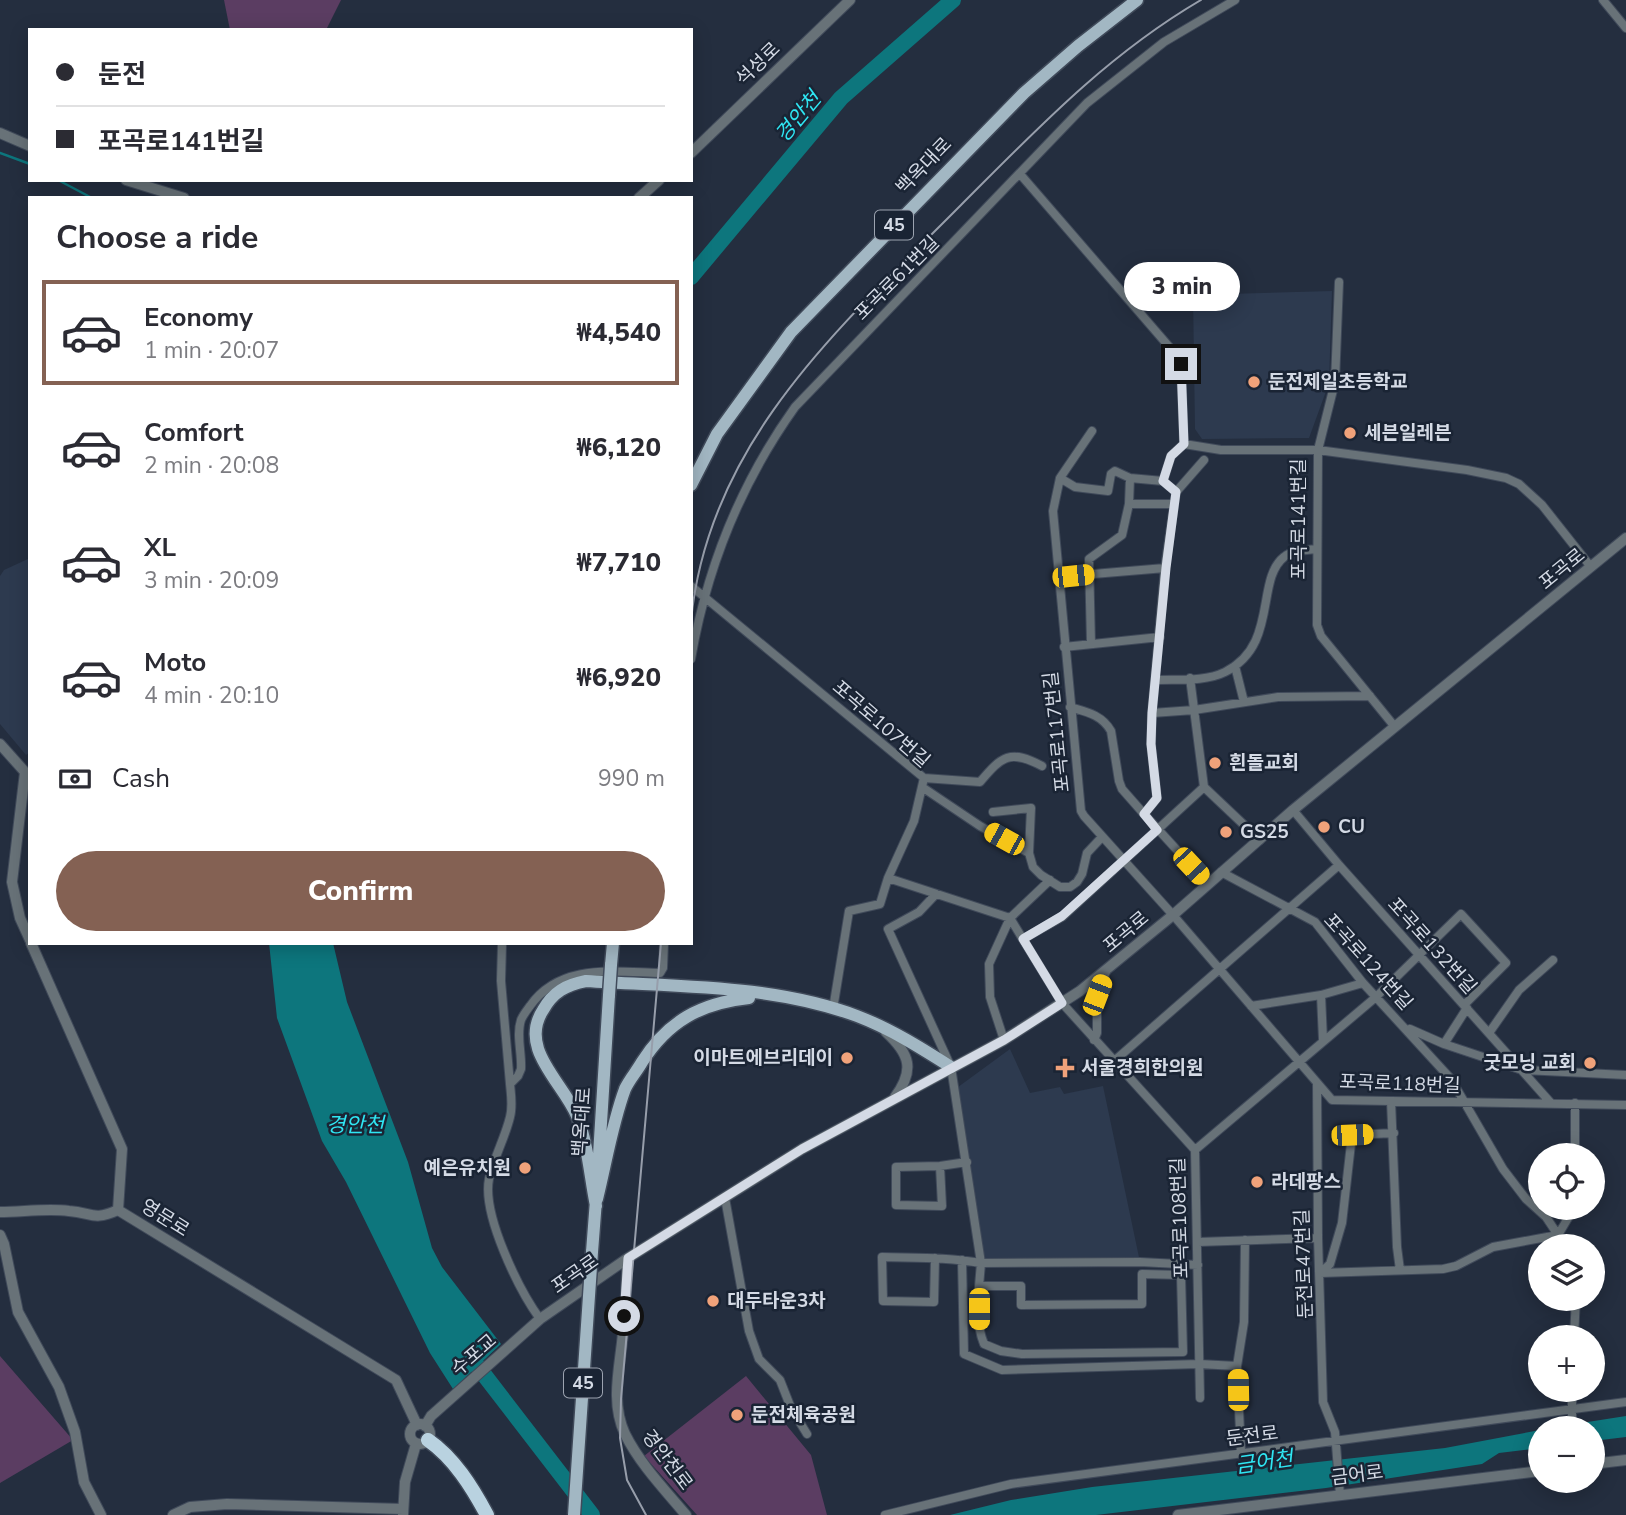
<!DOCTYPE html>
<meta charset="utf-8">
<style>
:root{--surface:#fff;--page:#f2f2f3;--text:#2b2b33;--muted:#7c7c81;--line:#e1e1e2;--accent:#846153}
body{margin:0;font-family:"Nunito Sans","Noto Sans KR",sans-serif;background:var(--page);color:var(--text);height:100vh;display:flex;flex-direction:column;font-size:26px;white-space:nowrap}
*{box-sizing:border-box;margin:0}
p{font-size:23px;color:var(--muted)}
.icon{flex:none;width:38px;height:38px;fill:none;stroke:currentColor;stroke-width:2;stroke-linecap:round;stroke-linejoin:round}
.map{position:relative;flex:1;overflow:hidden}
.panel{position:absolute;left:28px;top:196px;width:665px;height:749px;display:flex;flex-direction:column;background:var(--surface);border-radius:0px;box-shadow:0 4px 18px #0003}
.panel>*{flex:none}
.banner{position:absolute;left:28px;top:28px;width:665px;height:154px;border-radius:0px;box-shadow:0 4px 18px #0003;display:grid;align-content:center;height:154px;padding:0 28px;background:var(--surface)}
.controls{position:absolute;left:1528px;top:1143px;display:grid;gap:14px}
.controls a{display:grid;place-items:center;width:77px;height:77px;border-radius:50%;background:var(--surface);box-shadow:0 4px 18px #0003;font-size:35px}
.end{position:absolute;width:32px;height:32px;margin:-16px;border:9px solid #d4dae5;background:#111;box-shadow:0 0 0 4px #111}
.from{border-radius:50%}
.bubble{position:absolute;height:49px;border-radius:24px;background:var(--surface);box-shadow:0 4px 18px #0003;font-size:23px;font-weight:800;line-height:49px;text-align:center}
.car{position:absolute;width:21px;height:42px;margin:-21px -10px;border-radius:9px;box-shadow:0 0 5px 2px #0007;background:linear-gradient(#f5c518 24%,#345 0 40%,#f5c518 0 76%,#345 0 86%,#f5c518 0)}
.banner b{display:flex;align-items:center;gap:24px;height:66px;font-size:26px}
.banner b+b{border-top:2px solid var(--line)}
.banner i{width:18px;height:18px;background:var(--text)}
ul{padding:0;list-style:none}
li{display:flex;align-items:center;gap:21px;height:105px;margin:0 14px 10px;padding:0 14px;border:4px solid transparent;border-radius:0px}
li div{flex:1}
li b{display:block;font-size:26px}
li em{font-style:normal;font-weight:800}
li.selected{border-color:var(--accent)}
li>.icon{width:63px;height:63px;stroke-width:1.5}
h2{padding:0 28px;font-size:32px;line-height:84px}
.pay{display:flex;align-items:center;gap:18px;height:77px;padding:0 28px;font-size:26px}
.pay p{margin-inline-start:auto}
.action{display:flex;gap:14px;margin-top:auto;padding:14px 28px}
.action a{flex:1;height:80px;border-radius:42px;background:var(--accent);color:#fff;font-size:28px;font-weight:800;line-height:80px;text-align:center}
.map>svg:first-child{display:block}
.built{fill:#2d3a4f}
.green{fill:#5b3d62}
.water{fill:#0d767d}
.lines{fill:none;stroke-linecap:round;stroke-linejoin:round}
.stream{stroke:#0d767d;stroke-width:2.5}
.river{stroke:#0d767d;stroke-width:16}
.minor-casing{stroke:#404a5a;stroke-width:10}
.tertiary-casing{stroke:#404a5a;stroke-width:12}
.primary-casing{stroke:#404a5a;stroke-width:15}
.motorway-casing{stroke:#404a5a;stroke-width:17}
.minor{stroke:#687278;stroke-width:8}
.tertiary{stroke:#687278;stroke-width:10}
.primary{stroke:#a2b7c3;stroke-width:12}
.motorway{stroke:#b9d2e0;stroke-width:14}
.tram{stroke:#979eab;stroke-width:2}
.primary-bridge-casing{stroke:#404a5a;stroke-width:15;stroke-linecap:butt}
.primary-bridge{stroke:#a2b7c3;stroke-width:12}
.route{stroke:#d4dae5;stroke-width:9}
.poi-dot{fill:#f0a27a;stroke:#1a2434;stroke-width:2.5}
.labels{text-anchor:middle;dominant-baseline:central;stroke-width:5;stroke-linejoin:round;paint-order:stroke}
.shield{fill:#1a2434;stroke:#9ca3b0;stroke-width:2}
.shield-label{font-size:18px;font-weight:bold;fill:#d4dae5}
.street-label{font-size:19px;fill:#d4dae5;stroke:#1a2434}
.poi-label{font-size:19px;font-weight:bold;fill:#d4dae5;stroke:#1a2434;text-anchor:start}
.water-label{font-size:21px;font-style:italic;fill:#2fe6f3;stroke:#1a2434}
</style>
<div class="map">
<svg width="1626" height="1515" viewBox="0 0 1626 1515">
<rect width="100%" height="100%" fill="#242e3f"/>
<path class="built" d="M1332,291L1329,383L1309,438L1202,439L1195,429L1193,295Z
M30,558V752L26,755L0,724V576L4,570Z
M1010,1049L1030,1093L1060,1087L1064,1094L1103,1086L1140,1262L981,1263L954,1090Z"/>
<path class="green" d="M224,0H341L326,30H230Z
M0,1356L73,1440L0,1483Z
M746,1376L811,1455L827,1515H697L644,1456Z"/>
<path class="water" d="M269,943H333L347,1002L408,1162L432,1248L442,1267L501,1344L453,1389L430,1353L346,1182L322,1141L277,1018Z
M1626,1416V1437L1593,1441L1592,1428H1549Z
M1540,1430V1448L1499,1453L1482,1464L1326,1488L1096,1515H950L1011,1500L1092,1487L1445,1448Z"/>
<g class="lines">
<path class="stream" d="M0,153L30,164
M58,180L92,198"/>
<path class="river" d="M691,277L841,98L953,0
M472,1359L592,1515"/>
<g class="minor-casing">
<path id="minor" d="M1603,0L1626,28
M1020,174L1178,357L1181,364L1184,444L1221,450H1318L1317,625L1321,636L1395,727
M1339,282L1335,382L1318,450L1467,470L1506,478L1519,484L1542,505L1591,567
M1092,431L1060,478L1053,511L1081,811L1084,816L1173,915L1332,1100L1626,1105
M1060,478L1075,487L1108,491L1111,474L1115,471L1130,478L1163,481L1176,492L1165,568L1152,713L1151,744L1157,798L1144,814L1208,884
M1163,481L1171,456L1184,444
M1176,492L1204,460
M1129,504H1174
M1057,577L1165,568
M691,586L924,778L914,821L888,878L1010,918L1062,1003L1195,1150L1200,1398
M1091,644L1089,559L1122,535L1129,504L1130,478
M1064,647L1160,637
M691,659C707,566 740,484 795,407L1087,103L1164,42L1235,0
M1235,666L1244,702
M1190,678L1204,787L1260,840
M1155,680C1177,679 1205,682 1225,672C1279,645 1255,580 1284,557C1292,550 1306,550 1316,549
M1070,707C1087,712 1102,715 1111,731L1119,781L1122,789L1144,814
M1152,713L1194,710L1278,697L1370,696
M924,778L980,782C1002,756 1010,749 1042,766
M922,787L980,826L1029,853
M1293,810L1339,865L1550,1102
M993,812L1031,808L1029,853L1033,867L1041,875L1060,887H1070L1077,882L1082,874L1087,853L1102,837
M1221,872L1315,922L1363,983L1451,1079L1503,1169L1526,1199L1546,1217L1558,1235L1493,1247L1456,1266L1443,1269L1320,1273
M936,894L919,912L888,929L951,1067L981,1263L1140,1262L1198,1265
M1023,939L1062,917L1204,787
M502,944L501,981L510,1084
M1321,995L1323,1040
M1251,1006L1321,995L1363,983
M833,1009L849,911L880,904L888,878
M1410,1029L1444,1044L1522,1070L1626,1075
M1489,1033L1519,990L1553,960
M1004,1040L990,997L989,964L1010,918L1050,880
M1094,1040L1097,1033V995L1106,972
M1444,1044L1467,1008
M1113,1062L1339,865
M1317,1083L1318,1238L1323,1402L1335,1432L1340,1495
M1391,1101L1397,1247L1400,1270
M1195,1150L1376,997L1461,914L1506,963L1464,1005
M1575,1155V1103
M940,1166L942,1206L896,1205V1167L940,1166L967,1162
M725,1198L749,1331L759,1359L780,1380L791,1408L807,1434
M1198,1242L1318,1238
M1562,1246L1558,1235L1574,1208
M935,1258L934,1302L883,1301L882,1257C915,1258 948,1257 981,1263C979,1289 974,1320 984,1344L1001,1351L1022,1354L1183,1352L1181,1275L1142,1274V1304L1021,1305V1286H979
M962,1260L964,1354L1002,1370L1199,1364L1237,1366
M1320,1273L1330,1264L1342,1223L1352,1135L1394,1133
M540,1319C519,1290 482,1215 489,1179C494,1157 505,1138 510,1117C513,1106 511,1095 510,1084L518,1076L521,1069C522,1053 516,1035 521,1020C523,1015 527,1010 530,1006C560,963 614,972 660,973L663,968L664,943
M1574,1337L1576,1298
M1572,1428V1390
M1241,1453L1237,1366L1244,1322L1245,1240
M885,1515L1011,1484L1626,1402"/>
</g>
<g class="tertiary-casing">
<path id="tertiary" d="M0,133L30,146
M691,153L850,0
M126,180L184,198
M639,198L659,180
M0,744L25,772L12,882L20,918L30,940
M31,943L122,1149L118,1210L396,1380L417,1425
M886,1032C910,1054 915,1070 895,1097
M0,1212C22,1212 47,1208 69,1211C93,1213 93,1221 118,1210
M0,1235L4,1244L18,1312L59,1387L75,1432L84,1482L101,1515
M628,1258C626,1283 626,1308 623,1333C620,1367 610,1402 625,1434C640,1464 665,1490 686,1515
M410 1434a10 10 0 1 1 20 0a10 10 0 1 1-20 0Z
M425,1426L431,1416L540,1319L628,1258L802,1149L1004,1040L1080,991L1173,915L1293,810L1626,538
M1592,1464L1626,1460
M173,1515L190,1507L227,1504L403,1509
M403,1515L405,1482L416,1444
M1178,1515L1540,1471"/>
</g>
<g class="primary-casing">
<path id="primary" d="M691,485L717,434L791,332L1024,93L1078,46L1137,0
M611,965L613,943
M598,1171L609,995
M597,1199C606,1163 612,1124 625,1089C629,1080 637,1071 642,1062C668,1021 701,1003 749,998
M596,1206C590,1177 588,1144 577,1116C563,1082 518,1049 543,1010C553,992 566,985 586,981C675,987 772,984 857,1016C891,1029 921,1048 951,1067
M592,1252L596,1200"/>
</g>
<g class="motorway-casing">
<path id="motorway" d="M428,1440C454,1458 472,1487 487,1515"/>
</g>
<use href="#minor" class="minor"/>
<use href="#tertiary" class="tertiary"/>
<use href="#primary" class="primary"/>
<use href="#motorway" class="motorway"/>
<path class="tram" d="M691,621C708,441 842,325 961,205C1037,129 1107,55 1201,0
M646,1515L627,1480L620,1438L621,1399L661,943"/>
<g class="primary-bridge-casing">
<path id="primary-bridge" d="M609,995L611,965
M574,1515L592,1252"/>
</g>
<use href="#primary-bridge" class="primary-bridge"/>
</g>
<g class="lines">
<path class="route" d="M624,1316L628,1258L802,1149L1004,1040L1062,1003L1023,939L1062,916L1157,830L1144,814L1157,798L1151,744L1152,713L1166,568L1176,492L1163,481L1171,456L1184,444L1181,364"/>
</g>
<g class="poi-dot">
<circle cx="1254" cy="382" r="7"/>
<circle cx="1350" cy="433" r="7"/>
<circle cx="1215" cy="763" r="7"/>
<circle cx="1324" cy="827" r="7"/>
<circle cx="1226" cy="832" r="7"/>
<circle cx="847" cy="1058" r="7"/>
<circle cx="1590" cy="1063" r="7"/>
<path d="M1061.5 1057.5h7v7h7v7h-7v7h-7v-7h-7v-7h7z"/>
<circle cx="525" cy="1168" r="7"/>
<circle cx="1257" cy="1182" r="7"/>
<circle cx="713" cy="1301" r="7"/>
<circle cx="737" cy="1415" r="7"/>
</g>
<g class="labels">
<g class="shield">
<rect x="875" y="210.5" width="38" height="29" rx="5"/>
<rect x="564" y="1368.5" width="38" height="29" rx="5"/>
</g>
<g class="shield-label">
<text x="894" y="225">45</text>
<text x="583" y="1383">45</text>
</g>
<g class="street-label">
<text transform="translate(758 64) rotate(-44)">석성로</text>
<text transform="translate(924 166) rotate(-46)">백옥대로</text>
<text transform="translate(897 278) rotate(-45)">포곡로61번길</text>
<text transform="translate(1299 519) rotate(-90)">포곡로141번길</text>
<text transform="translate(1562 569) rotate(-39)">포곡로</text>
<text transform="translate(881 724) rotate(41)">포곡로107번길</text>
<text transform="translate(1057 732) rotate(-96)">포곡로117번길</text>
<text transform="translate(1126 932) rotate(-40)">포곡로</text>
<text transform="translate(1432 946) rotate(48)">포곡로132번길</text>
<text transform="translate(1368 962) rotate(48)">포곡로124번길</text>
<text transform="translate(1400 1084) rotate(2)">포곡로118번길</text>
<text transform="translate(582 1122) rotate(-86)">백옥대로</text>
<text transform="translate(165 1218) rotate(32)">영문로</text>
<text transform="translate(1180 1218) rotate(-92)">포곡로108번길</text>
<text transform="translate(1304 1264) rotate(-92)">둔전로47번길</text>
<text transform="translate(575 1274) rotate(-35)">포곡로</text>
<text transform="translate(474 1355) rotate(-41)">수포교</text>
<text transform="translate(1252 1436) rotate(-7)">둔전로</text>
<text transform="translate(667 1460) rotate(53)">경안천로</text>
<text transform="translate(1357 1475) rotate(-7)">금어로</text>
</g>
<g class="poi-label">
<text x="1268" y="382">둔전제일초등학교</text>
<text x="1364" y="433">세븐일레븐</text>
<text x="1229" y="763">흰돌교회</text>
<text x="1338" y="827">CU</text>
<text x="1240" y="832">GS25</text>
<text x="833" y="1058" text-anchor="end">이마트에브리데이</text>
<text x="1576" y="1063" text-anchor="end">굿모닝 교회</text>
<text x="1081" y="1068">서울경희한의원</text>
<text x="511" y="1168" text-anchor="end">예은유치원</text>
<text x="1271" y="1182">라데팡스</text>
<text x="727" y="1301">대두타운3차</text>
<text x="751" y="1415">둔전체육공원</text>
</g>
<g class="water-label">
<text transform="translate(798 117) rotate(-50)">경안천</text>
<text x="355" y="1125">경안천</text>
<text transform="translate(1264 1462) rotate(-8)">금어천</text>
</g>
</g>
</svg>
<div class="controls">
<a><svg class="icon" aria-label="locate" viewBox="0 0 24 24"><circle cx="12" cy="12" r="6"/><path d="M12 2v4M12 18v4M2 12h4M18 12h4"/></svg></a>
<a><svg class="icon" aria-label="layers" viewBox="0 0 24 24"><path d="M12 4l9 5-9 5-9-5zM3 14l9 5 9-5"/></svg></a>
<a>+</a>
<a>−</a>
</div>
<i class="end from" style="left:624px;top:1316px"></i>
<i class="end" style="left:1181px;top:364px"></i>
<div class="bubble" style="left:1124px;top:262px;width:116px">3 min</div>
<i class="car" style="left:1073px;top:576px;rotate:84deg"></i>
<i class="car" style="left:1004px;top:839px;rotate:299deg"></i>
<i class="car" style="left:1191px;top:866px;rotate:137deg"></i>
<i class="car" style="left:1097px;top:995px;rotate:21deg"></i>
<i class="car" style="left:1352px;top:1135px;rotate:88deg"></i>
<i class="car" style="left:979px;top:1309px;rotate:180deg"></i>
<i class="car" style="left:1238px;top:1390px;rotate:359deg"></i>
<div class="banner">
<b><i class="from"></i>둔전</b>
<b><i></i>포곡로141번길</b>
</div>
<section class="panel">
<h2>Choose a ride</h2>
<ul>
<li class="selected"><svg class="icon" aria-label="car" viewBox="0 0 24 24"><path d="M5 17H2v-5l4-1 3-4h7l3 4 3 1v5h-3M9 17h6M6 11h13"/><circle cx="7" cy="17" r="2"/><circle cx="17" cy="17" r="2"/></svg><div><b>Economy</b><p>1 min · 20:07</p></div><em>₩4,540</em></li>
<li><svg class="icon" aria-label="car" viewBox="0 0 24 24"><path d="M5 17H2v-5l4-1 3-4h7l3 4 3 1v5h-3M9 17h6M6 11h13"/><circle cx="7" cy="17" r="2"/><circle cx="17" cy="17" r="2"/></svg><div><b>Comfort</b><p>2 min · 20:08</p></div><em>₩6,120</em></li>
<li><svg class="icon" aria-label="car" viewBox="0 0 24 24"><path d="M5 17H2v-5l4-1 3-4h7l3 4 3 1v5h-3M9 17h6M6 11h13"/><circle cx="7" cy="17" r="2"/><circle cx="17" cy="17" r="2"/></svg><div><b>XL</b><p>3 min · 20:09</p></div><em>₩7,710</em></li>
<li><svg class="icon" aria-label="car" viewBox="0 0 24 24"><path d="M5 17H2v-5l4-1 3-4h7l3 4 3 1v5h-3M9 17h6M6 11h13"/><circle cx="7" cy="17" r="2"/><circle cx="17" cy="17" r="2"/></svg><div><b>Moto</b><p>4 min · 20:10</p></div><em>₩6,920</em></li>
</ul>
<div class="pay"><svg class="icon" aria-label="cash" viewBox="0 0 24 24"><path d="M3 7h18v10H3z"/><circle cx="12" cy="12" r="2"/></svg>Cash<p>990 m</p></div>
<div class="action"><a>Confirm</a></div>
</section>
</div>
